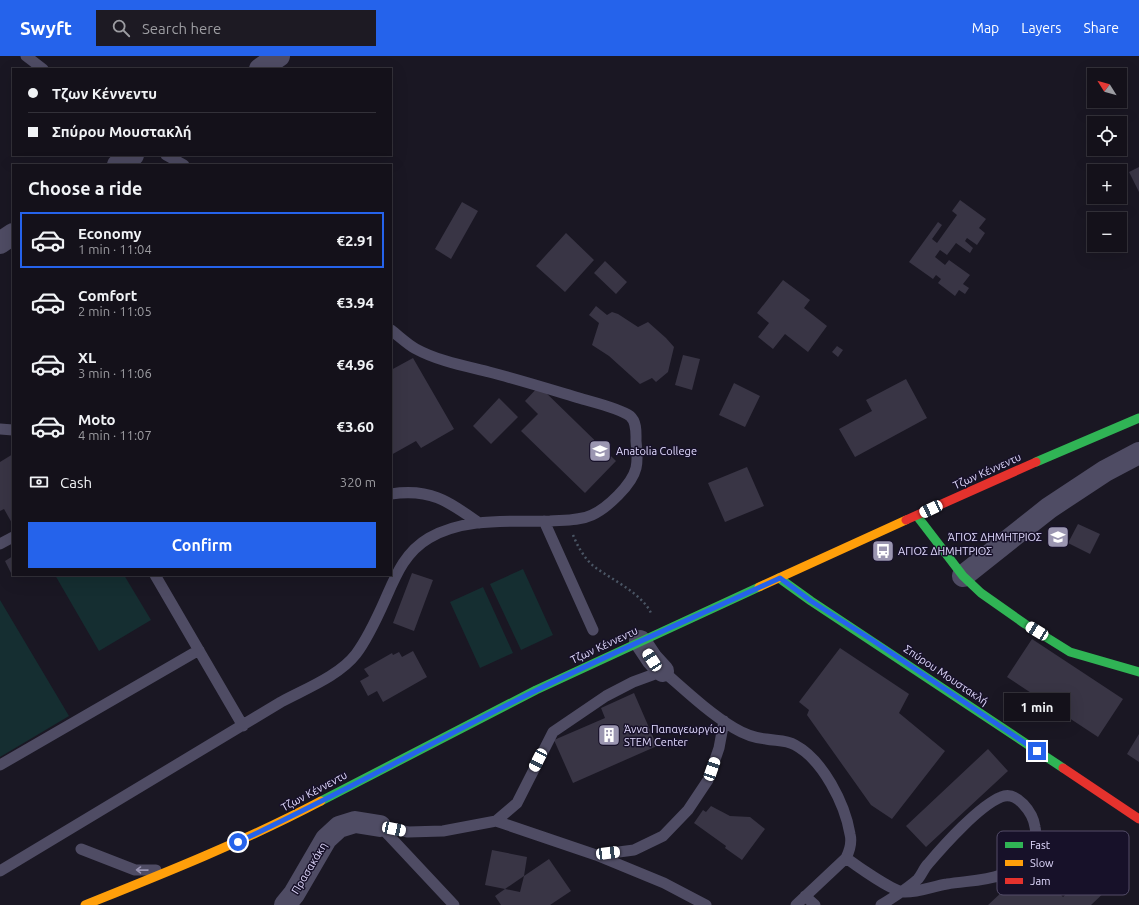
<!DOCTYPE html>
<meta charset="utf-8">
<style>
:root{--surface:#14111a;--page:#1d1a23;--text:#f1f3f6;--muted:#9d9da2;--line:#333139;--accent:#2563eb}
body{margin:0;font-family:Ubuntu,sans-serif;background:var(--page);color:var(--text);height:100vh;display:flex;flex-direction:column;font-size:15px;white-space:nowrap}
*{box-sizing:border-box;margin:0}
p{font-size:13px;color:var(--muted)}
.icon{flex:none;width:22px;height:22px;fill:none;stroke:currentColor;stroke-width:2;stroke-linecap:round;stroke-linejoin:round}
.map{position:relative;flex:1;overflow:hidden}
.side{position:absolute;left:12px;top:108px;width:380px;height:412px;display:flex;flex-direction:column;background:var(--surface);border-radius:0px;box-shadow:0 4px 16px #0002,0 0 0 1px var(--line)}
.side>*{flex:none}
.hud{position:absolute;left:12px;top:12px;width:380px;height:88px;border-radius:0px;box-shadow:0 4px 16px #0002,0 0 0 1px var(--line);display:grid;align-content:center;height:88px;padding:0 16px;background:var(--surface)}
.needle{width:26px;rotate:307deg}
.buttons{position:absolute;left:1087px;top:12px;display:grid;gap:8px}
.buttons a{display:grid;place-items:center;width:40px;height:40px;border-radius:0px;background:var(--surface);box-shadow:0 4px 16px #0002,0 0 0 1px var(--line);font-size:20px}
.end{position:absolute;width:18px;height:18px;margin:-9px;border:5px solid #2563eb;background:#fff;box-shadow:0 0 0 2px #fff}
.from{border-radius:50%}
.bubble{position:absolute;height:28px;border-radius:0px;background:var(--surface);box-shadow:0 4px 16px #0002,0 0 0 1px var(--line);font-size:13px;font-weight:700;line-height:28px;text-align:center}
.car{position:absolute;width:12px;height:24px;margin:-12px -6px;border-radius:5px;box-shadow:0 0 3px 1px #0007;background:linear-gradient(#fff 24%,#345 0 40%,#fff 0 76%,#345 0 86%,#fff 0)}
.hud b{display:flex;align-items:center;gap:14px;height:38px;font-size:15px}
.hud b+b{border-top:1px solid var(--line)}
.hud i{width:10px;height:10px;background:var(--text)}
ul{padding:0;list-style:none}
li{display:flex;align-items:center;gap:12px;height:56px;margin:0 8px 6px;padding:0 8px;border:2px solid transparent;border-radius:0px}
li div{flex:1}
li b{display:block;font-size:15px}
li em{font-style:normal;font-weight:700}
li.selected{border-color:var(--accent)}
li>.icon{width:36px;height:36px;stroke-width:1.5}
h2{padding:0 16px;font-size:18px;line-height:48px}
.pay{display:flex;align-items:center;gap:10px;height:44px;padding:0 16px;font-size:15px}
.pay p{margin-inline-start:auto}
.action{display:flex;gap:8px;margin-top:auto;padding:8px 16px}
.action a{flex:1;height:46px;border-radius:0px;background:var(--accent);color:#fff;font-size:16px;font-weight:700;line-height:46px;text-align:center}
header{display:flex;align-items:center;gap:24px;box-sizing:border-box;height:56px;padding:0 20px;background:var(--accent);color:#fff}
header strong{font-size:19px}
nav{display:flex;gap:22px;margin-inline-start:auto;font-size:14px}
.search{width:280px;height:36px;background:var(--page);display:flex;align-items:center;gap:10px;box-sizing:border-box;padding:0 14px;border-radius:0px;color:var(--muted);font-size:15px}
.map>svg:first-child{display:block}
.green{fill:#152e31}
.building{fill:#393545}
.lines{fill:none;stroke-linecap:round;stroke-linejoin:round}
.path{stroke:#4a5564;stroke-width:2.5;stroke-dasharray:2 3;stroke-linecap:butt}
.lane{stroke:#4f4c64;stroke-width:11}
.street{stroke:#4f4c64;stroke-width:22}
.fast{stroke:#30b455;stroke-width:9}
.slow{stroke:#ff9f0a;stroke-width:9}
.jam{stroke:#e5322d;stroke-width:9}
.oneway{stroke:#9893b1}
.route{stroke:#2563eb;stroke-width:5}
.labels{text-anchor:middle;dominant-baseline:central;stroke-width:3;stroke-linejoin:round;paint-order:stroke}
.poi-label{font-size:11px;fill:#e1dafe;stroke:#171129;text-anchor:start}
.street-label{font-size:11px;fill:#e1dafe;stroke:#171129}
.key{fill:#171129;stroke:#544d69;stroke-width:1}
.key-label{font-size:11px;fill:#e1dafe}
</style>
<header>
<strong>Swyft</strong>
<div class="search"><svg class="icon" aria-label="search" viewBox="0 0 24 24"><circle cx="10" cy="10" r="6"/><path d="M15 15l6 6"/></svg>Search here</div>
<nav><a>Map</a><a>Layers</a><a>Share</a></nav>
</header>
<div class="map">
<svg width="1139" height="849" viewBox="0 0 1139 849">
<rect width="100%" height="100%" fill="#1a1723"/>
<path class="green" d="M523,513L553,579L521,594L490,528Z
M55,519H124L151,564L99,595Z
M483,531L513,597L480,612L450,546Z
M0,544L69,660L0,701Z"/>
<path class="building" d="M1139,111V136L1129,116Z
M960,144L986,163L979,172L985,177L977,189L967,182L965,185L973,192L970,197L956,187L947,199L940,194L935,201L945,209L949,204L970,219L963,228L969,232L965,238L959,234L955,240L938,227L941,223L936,219L933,223L909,206L938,166L942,169L932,183L937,187L957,159L952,155Z
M462,146L478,155L451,203L435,193Z
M566,177L594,204L565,236L536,210Z
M605,205L627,226L616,238L594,217Z
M783,224L810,244L804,252L827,270L808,296L785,278L773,293L758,281L769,267L757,257Z
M596,250L607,259L612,256L618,258L638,271L648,266L666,282L674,291L668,316L656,326L652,322L640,328L609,300L592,289L599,267L589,259Z
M837,290L843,294L838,301L832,296Z
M683,299L700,303L692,334L675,329Z
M413,302L454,373L421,392L416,385L391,399V314Z
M906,323L927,362L855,401L839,373L872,355L866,344Z
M734,327L760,340L745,371L719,359Z
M539,330L616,405L585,437L521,375L538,358L525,345Z
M499,342L518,361L491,388L473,370Z
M13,398V469L4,453L0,455V406Z
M747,411L764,450L725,466L708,427Z
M1078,468L1100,478L1090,498L1068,487Z
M13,500V516L11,517L5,505Z
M412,517L433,524L414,575L393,567Z
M1032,583L1123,643L1098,681L1007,621Z
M840,592L909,638L899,657L945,695L892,763L871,749L807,659L809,654L799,646Z
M413,595L427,621L383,646L377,635L368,640L360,625L369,620L364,613L392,597L393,599L399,596L402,601Z
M634,637L657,690L573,727L554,684L605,662L601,652Z
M1139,678V706L1127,698Z
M988,693L1008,715L926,791L906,770Z
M711,750L730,760L750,761L765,773L742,804L725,792L726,790L694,767L703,754L706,756Z
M492,794L527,801L524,820L549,803L571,835L550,849H501L495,840L505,833L520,836L524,820L505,833L485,829Z
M1032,808L1063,841L1092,814L1109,832L1091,849H988Z"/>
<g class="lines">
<path class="path" d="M573,479C578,491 585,504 596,512C613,524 642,538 651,557"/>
<path class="lane" d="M26,0L43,13
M166,99L184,109
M0,373L13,374
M391,438C430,432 448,445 479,467
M544,465L593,574
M0,488L13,481
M155,519L243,670
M0,709L199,594
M496,765L596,799L664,827L706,849
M380,770L408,776L443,775L496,765L517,747L553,676L606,640L633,626L663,615C686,635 708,656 734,672C744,678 755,682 766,683C776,685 786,684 795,689C823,704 845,748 850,778C852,786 850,794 846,802L796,849
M380,770L454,849
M81,793L135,814H156
M596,799L634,794L663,780L688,754L708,724L719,692L724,665
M846,802C857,810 891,834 903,836C918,837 933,830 947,828C964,825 985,825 1001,819C1013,814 1024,805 1031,794C1034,787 1037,779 1035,771C1033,757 1017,734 1001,741C979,750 944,789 928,808C924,812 922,818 918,823C907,833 894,841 881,849
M0,815L281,646C305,633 339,620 356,598C368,582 377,562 385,544C396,519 405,496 429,482C465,461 510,466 550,465C564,464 579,465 592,459C607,452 632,429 636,412C638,404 637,394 636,385C636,377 637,366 630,360C619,352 592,346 579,342C549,333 520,324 489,316C465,310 438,305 416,293C407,288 399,280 391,274
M805,840L815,849"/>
<path class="street" d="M260,13L279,0
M118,109L133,99
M0,187L13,178
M963,520L1049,452L1105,415L1139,397
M640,585L652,603L663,615
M285,849L294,838L326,783L339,771L355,766L380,770"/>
<path class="fast" d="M1036,406L1139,362
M917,460L963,520L981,537L1025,568L1070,596L1139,616
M779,522L811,545L1063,712
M321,745L536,634L759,531"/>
<path class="slow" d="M759,531L906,464
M85,849C165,817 245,785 321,745"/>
<path class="jam" d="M906,464L1036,406
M1063,712L1139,763"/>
</g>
<defs><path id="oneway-shaft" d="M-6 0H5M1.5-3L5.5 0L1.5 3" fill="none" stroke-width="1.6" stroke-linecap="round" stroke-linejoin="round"/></defs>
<use class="oneway" href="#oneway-shaft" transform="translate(142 814) rotate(-179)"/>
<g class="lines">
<path class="route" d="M238,786C339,739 436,684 535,635C615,595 698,560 780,522L811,545L872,584L1037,695"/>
</g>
<defs>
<g id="school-square" transform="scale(1.15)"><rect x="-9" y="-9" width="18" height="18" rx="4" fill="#9b96b1" stroke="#171129"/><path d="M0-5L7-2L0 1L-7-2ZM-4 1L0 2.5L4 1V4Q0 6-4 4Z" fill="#fff"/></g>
<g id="bus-square" transform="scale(1.15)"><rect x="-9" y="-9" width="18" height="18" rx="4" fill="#9b96b1" stroke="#171129"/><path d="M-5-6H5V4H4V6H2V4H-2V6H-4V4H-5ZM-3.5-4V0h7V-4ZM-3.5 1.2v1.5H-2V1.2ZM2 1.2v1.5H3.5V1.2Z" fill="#fff"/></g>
<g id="building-square" transform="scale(1.15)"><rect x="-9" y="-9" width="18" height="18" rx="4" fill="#9b96b1" stroke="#171129"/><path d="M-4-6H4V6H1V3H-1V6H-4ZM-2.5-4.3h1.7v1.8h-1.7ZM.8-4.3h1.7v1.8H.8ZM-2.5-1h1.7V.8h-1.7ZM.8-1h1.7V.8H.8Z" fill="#fff"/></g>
</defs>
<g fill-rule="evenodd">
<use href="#school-square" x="600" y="395"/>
<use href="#school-square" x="1058" y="481"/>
<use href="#bus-square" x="883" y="495"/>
<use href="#building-square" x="609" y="679"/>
</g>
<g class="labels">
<g class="poi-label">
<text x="616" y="395">Anatolia College</text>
<text x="1042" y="481" text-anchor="end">ΆΓΙΟΣ ΔΗΜΗΤΡΙΟΣ</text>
<text x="898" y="495">ΑΓΙΟΣ ΔΗΜΗΤΡΙΟΣ</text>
<text x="624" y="673">Άννα Παπαγεωργίου<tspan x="624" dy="13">STEM Center</tspan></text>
</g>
<g class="street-label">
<text transform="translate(987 415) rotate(-24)">Τζων Κέννεντυ</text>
<text transform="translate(604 589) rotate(-25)">Τζων Κέννεντυ</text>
<text transform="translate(946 619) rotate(34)">Σπύρου Μουστακλή</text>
<text transform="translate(314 735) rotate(-28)">Τζων Κέννεντυ</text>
<text transform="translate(309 812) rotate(-59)">Πρασακάκη</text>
</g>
</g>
<rect x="997" y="775" width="132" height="64" rx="6" class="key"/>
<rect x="1005" y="786" width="18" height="6" fill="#30b455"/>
<rect x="1005" y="804" width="18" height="6" fill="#ff9f0a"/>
<rect x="1005" y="822" width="18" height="6" fill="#e5322d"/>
<g class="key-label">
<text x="1030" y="793">Fast</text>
<text x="1030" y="811">Slow</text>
<text x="1030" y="829">Jam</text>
</g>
</svg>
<div class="buttons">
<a><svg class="needle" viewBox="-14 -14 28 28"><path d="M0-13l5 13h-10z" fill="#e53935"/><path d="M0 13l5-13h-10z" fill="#9d9da2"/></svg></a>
<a><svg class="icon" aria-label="locate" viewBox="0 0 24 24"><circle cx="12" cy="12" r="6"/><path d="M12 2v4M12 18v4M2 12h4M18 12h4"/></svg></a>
<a>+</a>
<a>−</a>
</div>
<i class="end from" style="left:238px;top:786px"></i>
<i class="end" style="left:1037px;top:695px"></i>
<div class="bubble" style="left:1004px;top:637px;width:66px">1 min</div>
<i class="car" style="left:931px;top:453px;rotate:245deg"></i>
<i class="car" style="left:1037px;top:575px;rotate:301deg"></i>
<i class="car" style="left:652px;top:604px;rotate:327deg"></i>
<i class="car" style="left:538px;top:704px;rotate:207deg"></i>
<i class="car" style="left:712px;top:713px;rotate:19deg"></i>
<i class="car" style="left:394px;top:773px;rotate:102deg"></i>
<i class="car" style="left:608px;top:797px;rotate:83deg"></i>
<div class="hud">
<b><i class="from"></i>Τζων Κέννεντυ</b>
<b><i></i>Σπύρου Μουστακλή</b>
</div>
<section class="side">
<h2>Choose a ride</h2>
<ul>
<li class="selected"><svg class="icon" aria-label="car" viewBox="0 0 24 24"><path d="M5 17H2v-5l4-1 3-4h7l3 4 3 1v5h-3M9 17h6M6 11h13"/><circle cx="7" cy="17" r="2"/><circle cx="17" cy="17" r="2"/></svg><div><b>Economy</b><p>1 min · 11:04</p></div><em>€2.91</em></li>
<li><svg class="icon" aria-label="car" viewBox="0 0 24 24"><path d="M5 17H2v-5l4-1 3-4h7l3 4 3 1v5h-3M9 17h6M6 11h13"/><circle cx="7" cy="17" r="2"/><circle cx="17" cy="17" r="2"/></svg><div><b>Comfort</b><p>2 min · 11:05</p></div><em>€3.94</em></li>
<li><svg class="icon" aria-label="car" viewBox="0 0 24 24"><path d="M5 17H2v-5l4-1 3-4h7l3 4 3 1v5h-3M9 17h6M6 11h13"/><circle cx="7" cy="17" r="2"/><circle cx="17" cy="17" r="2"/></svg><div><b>XL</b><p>3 min · 11:06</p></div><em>€4.96</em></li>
<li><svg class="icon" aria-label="car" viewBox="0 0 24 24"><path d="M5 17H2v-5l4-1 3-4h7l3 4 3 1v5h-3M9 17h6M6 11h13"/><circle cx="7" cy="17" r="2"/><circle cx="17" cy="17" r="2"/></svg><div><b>Moto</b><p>4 min · 11:07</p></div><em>€3.60</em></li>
</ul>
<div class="pay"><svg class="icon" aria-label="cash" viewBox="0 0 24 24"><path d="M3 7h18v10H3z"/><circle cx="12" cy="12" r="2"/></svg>Cash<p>320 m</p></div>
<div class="action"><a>Confirm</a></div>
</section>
</div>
